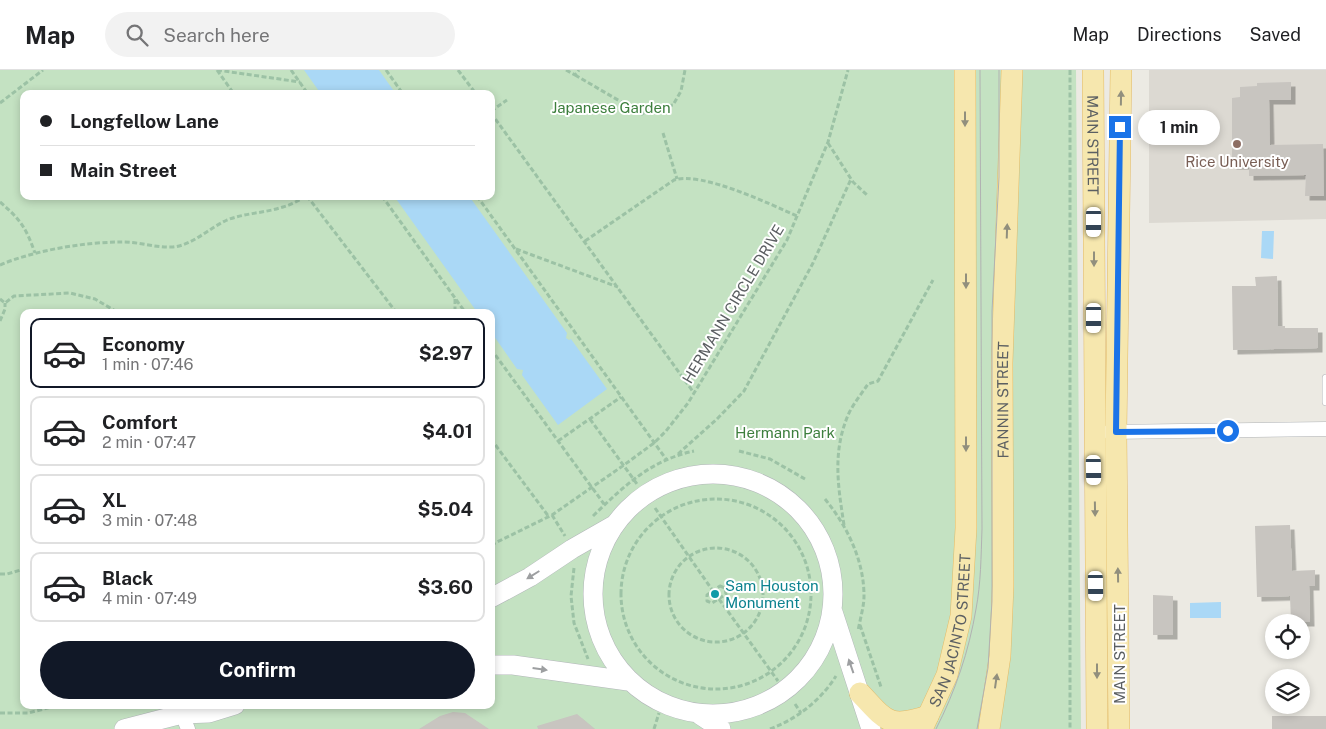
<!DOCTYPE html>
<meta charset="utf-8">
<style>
:root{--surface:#fff;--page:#f2f2f2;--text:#202124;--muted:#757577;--line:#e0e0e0;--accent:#111827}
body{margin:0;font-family:"Public Sans",sans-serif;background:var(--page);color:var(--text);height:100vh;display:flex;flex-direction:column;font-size:19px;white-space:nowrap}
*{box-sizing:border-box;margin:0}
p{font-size:16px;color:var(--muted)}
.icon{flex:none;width:28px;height:28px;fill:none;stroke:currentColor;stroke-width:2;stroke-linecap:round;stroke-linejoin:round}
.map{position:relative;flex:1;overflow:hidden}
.details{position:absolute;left:20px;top:239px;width:475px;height:400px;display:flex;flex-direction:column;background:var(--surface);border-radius:10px;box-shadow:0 2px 8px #0003}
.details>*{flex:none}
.top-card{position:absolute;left:20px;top:20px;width:475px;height:110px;border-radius:10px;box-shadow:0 2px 8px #0003;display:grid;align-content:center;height:110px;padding:0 20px;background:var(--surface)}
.fabs{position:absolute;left:1265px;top:544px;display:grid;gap:10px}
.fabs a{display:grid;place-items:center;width:45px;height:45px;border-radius:50%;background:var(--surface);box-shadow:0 2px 8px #0003;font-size:25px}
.end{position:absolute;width:22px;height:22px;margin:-11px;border:6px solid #1a73e8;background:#fff;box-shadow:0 0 0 2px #fff}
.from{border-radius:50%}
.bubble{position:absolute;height:35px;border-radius:18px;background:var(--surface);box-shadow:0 2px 8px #0003;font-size:16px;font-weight:700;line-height:35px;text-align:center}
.car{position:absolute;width:15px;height:30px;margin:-15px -8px;border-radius:6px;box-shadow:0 0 4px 1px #0007;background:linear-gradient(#fff 24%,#345 0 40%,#fff 0 76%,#345 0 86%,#fff 0)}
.top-card b{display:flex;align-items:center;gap:18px;height:48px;font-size:19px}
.top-card b+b{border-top:1px solid var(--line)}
.top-card i{width:12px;height:12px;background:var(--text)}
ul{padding:9px 0 0;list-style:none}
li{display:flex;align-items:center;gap:15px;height:70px;margin:0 10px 8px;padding:0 10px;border:2px solid var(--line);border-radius:10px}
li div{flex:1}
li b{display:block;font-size:19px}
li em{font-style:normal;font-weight:700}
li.on{border-color:var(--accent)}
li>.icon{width:45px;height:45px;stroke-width:1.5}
.cta{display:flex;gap:10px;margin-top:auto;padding:10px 20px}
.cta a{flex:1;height:58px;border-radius:30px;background:var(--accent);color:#fff;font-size:20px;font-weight:700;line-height:58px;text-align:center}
header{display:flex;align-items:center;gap:30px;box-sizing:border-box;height:70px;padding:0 25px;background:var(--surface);border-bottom:1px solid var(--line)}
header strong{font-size:24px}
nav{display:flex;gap:28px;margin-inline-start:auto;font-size:18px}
.search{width:350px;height:45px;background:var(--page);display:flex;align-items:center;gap:12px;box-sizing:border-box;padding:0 18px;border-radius:28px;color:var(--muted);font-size:19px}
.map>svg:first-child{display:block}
.education{fill:#dcd9d2}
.green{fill:#c4e2c2;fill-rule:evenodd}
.water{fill:#aad8f6}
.building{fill:#c8c5c0;filter:url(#shadow)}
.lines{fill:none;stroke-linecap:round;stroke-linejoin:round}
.lane-casing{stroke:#b1b4b7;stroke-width:8}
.street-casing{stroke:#b1b4b7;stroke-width:15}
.secondary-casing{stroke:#b2b6b9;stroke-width:20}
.primary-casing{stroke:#e3ba66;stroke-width:22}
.path{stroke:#9cc2a5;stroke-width:3;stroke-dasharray:5 2.5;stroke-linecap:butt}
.lane{stroke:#fff;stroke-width:7}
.street{stroke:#fff;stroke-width:14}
.secondary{stroke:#fff;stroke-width:19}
.primary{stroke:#f6e7ae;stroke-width:21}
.tram{stroke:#b1b2b2;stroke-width:1}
.oneway{fill:#918f7d}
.oneway2{fill:#9d9fa1}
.route{stroke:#1a73e8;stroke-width:6}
.education-dot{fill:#8d6e63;stroke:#fff;stroke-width:2}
.culture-dot{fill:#0f9aa8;stroke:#fff;stroke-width:2}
.labels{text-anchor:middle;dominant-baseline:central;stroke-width:4;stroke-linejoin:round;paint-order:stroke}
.park-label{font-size:15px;fill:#3d7f3d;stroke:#fff}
.street-label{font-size:15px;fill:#5b5f62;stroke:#fff}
.education-label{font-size:15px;fill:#785e54;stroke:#fff}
.culture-label{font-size:15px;fill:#0d838f;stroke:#fff;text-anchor:start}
</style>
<header>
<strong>Map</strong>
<div class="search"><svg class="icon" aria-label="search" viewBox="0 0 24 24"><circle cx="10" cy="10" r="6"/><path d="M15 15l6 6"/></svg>Search here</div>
<nav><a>Map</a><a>Directions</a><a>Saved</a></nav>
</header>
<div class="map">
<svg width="1326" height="659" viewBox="0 0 1326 659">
<defs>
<filter id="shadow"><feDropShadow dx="4.5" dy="4.5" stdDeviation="0" flood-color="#0004"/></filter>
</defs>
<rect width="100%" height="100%" fill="#eceae3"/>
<path class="education" d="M1149,0H1326V149L1149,153Z"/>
<path class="green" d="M0,0H1076L1081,659H0ZM24,24H491V126H24ZM24,242H491V635H24Z"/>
<path class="water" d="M304,0H379L396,24H321Z
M394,126H469L567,263L566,268L569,270L571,269L607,319L558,355L522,305L523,300L517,299L491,262V242H477Z
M1262,161H1274L1273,189L1261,188Z
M1221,532V548H1190V533Z"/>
<path class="building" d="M1291,12V30H1269L1270,75L1323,74L1324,126H1305L1306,105L1249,106V95H1232V28L1240,27V17L1257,16V13Z
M1277,206L1278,256H1285V258H1318V278L1233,280L1232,216H1256L1255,207Z
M1290,455L1292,501L1315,500V516H1309L1310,552H1291L1290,526L1257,527L1255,456Z
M1153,525L1173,526V565H1153Z
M453,642L465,643L489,659H419L440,646Z
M577,644L595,659H538L537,656Z
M1272,646H1326V659H1272Z"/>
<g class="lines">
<g class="lane-casing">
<path id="lane" d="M1326,308V332"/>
</g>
<g class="street-casing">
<path id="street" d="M1109,362L1326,359
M182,644L188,659"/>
</g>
<g class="secondary-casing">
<path id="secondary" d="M593 524a120 120 0 1 1 240 0a120 120 0 1 1-240 0Z
M491,528L530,507L572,479L614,455
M833,542L871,659
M491,595H513L628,611
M700,645L721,659
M124,659L182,644L209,643L235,635"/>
</g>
<g class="primary-casing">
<g id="primary">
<path id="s1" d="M1093,0L1097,659"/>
<path d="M860,623C886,651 889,659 928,646"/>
<path id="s2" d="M922,659L947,605L961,546L966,458L965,0"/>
<path id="s3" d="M989,659L1000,586L1003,516L1002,293L1012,0"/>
<path d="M1119,659L1116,362L1121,0"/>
</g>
</g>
<path class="path" d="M217,0L300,12
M217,0L234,24
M291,0L308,24
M386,0L403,24
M458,0L476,24
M566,0L575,5L579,0
M1070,0V659
M575,5L642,44L651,39L673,35L681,21L685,0
M0,33L43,0
M491,41L507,30
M491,43L694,323
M663,63L677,109
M828,73L853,112L867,125
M307,126L396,242
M382,126L465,242
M477,126L666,389
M0,132C21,150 26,158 35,183
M585,171L674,110C701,101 770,134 797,146
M516,179L618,217
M0,195C36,180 84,172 123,172C140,172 156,178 173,177C193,175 209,158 227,150C245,143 265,143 283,137C291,135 299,130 307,126
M0,229L5,233L14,226L70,223L95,229L117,242
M455,229V242
M0,251L5,239V233
M491,279L604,434
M590,349L637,414
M491,369L549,447
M558,371L621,327
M739,381L770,389L805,409
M678,384L717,349L744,321L813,193L851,109
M621 524a95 95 0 1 1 190 0a95 95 0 1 1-190 0Z
M825,429C847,456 864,490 864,526C864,537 860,549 858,561
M655,438L713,521
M552,445L565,466
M593,446C624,416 651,390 694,381
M844,455C838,416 832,381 849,343C854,333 862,323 868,314L878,311L933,210
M491,475L552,445L624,395L654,373L666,361L688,333L787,170L828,72L848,0
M669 525a47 47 0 1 1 94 0a47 47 0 1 1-94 0Z
M574,498L571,526L574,553L588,589
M0,504H7L24,499
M720,516L725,518L726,524L712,533L707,531V525Z
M719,529L778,611
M860,555L881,617
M795,634L801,643
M0,643H28L60,635
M654,659L659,643
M770,659C797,649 821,630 836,606"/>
<use href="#lane" class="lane"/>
<use href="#street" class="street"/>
<use href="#secondary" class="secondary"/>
<use href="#primary" class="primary"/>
<path class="tram" d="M936,659C955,622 969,581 976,539C981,513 981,486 982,459L980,0
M977,659L988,598L992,531V241L999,107V0"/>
</g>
<defs><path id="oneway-solid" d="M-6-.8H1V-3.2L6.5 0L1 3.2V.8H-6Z" transform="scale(1.25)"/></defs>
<g class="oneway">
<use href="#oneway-solid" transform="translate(1121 28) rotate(-89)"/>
<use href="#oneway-solid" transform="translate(965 49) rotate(90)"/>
<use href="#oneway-solid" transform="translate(1007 161) rotate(-88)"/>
<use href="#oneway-solid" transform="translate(1094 189) rotate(90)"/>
<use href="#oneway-solid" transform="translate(966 211) rotate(90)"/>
<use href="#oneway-solid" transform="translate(966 374) rotate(90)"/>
<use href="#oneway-solid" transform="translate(1095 439) rotate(89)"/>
<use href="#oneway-solid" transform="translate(1118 505) rotate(-91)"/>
<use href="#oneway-solid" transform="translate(1097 601) rotate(90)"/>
<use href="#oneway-solid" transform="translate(996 611) rotate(-82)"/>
</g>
<g class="oneway2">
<use href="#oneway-solid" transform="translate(533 505) rotate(148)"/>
<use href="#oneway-solid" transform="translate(851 596) rotate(-109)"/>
<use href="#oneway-solid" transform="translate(540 599) rotate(8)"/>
</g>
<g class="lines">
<path class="route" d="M1120,57L1116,362L1228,361"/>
</g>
<circle class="education-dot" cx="1237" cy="74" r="5"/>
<circle class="culture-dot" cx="715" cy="524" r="5"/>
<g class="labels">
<g class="park-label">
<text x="611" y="37">Japanese Garden</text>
<text x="785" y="362">Hermann Park</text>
</g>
<g class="street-label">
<text stroke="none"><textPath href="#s1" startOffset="75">MAIN STREET</textPath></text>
<text transform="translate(733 234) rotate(-59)">HERMANN CIRCLE DRIVE</text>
<text stroke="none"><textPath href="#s3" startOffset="330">FANNIN STREET</textPath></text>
<text stroke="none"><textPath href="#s2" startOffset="104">SAN JACINTO STREET</textPath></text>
<text transform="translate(1119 584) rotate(-90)">MAIN STREET</text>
</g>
<g class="education-label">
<text x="1237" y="91">Rice University</text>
</g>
<g class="culture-label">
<text x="725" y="515">Sam Houston<tspan x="725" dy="17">Monument</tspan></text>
</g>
</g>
</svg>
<div class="fabs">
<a><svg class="icon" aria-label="locate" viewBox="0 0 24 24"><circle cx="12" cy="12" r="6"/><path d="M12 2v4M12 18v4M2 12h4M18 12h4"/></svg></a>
<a><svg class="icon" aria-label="layers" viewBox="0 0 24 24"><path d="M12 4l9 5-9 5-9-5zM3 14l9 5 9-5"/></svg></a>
</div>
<i class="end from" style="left:1228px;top:361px"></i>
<i class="end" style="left:1120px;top:57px"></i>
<div class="bubble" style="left:1138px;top:40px;width:82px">1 min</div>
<i class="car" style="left:1094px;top:152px;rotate:180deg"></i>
<i class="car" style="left:1094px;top:248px;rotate:180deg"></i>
<i class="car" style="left:1094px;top:400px;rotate:179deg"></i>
<i class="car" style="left:1096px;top:516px;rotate:179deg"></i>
<div class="top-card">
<b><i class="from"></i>Longfellow Lane</b>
<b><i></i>Main Street</b>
</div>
<section class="details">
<ul>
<li class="on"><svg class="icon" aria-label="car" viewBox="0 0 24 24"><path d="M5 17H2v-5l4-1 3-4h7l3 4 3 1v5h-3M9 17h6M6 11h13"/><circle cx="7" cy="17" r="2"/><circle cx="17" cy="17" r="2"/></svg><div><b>Economy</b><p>1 min · 07:46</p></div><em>$2.97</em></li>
<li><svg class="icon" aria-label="car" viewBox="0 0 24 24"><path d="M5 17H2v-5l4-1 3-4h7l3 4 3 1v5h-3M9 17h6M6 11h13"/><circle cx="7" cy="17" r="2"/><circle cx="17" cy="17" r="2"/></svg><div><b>Comfort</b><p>2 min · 07:47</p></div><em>$4.01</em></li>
<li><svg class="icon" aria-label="car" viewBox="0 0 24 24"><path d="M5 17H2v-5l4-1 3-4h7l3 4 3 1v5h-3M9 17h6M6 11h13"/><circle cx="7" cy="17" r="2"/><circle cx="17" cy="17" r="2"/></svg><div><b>XL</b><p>3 min · 07:48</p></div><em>$5.04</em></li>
<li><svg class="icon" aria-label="car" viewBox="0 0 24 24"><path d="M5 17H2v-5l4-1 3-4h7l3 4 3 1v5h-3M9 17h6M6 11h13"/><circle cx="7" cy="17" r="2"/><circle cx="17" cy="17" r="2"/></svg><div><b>Black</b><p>4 min · 07:49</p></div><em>$3.60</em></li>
</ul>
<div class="cta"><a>Confirm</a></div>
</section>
</div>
